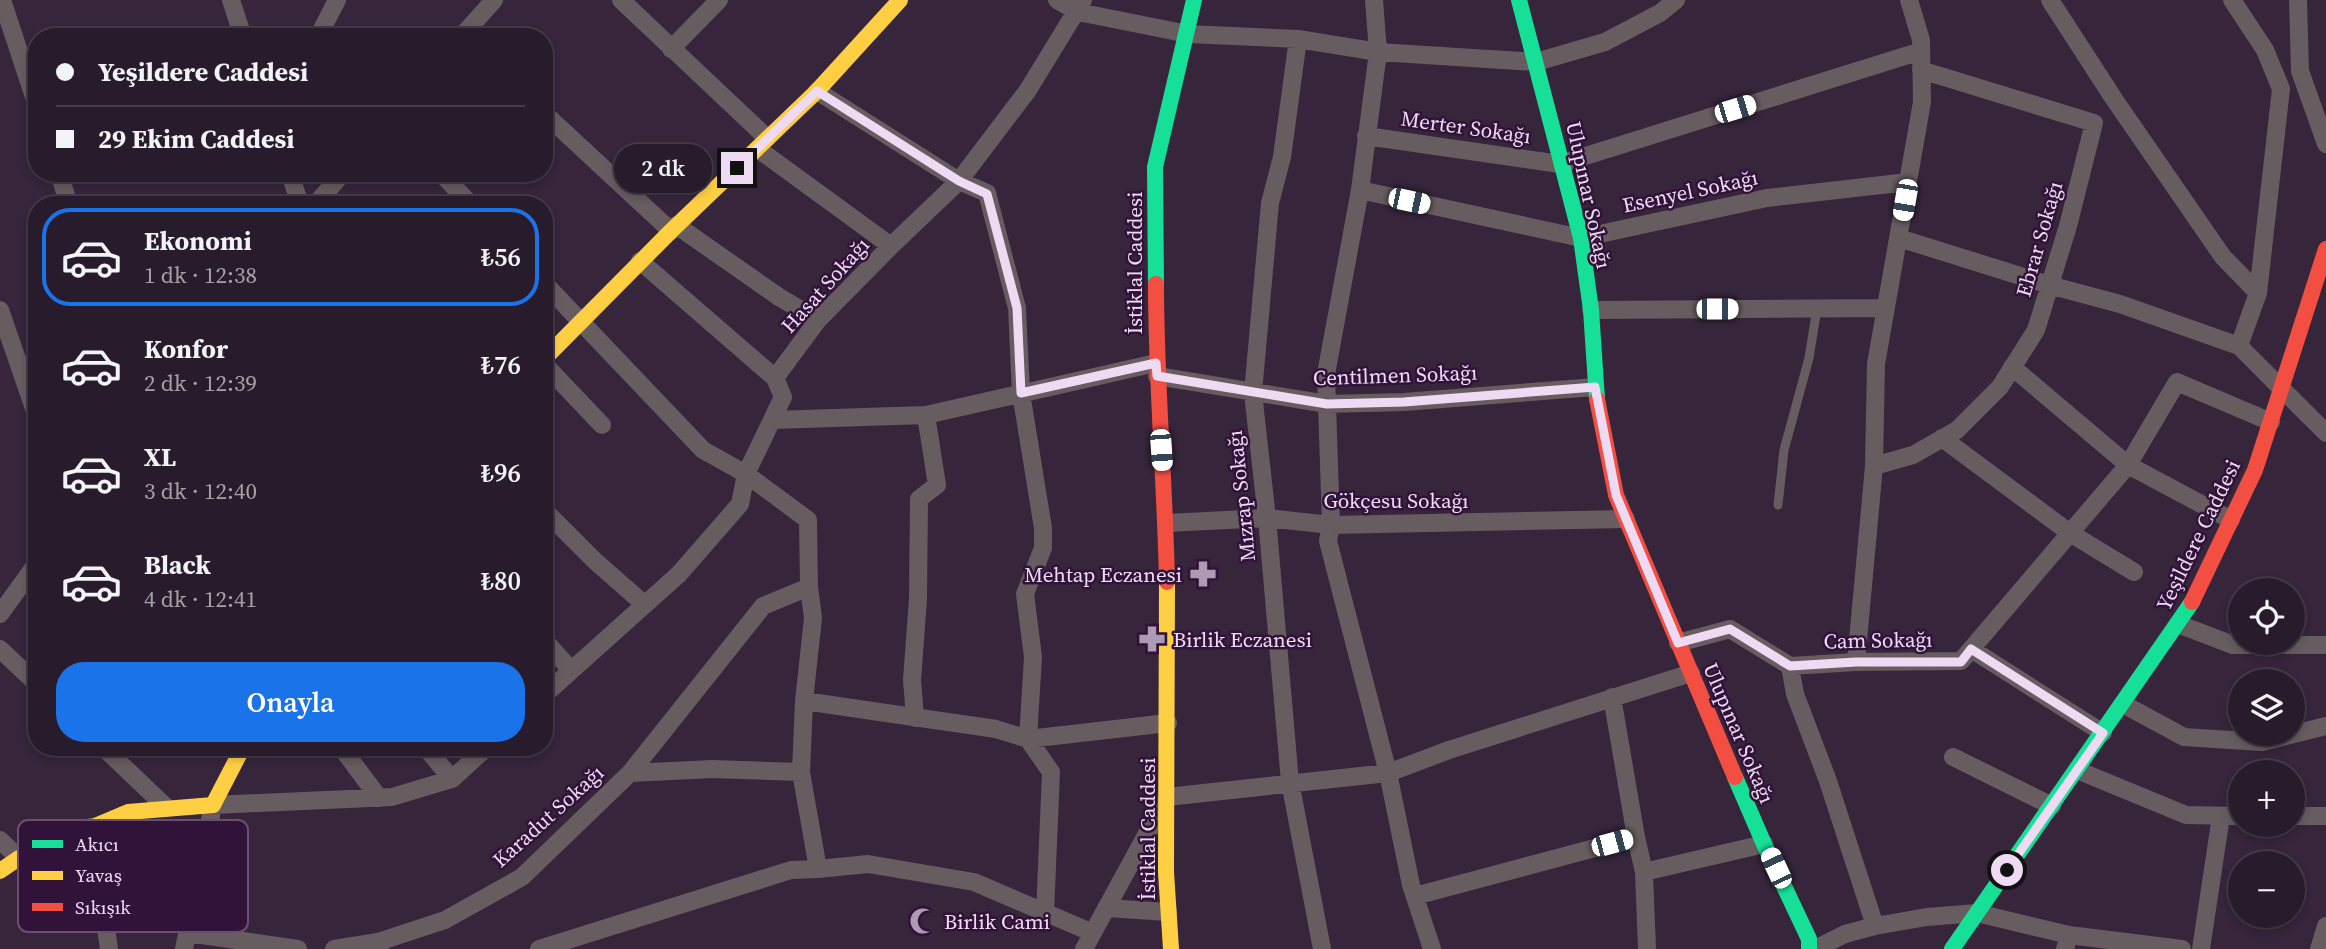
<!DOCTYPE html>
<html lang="tr">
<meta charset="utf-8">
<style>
:root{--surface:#281c2c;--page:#302534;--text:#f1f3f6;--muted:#a5a1a9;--line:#443a48;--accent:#1a73e8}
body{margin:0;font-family:"Source Serif 4",serif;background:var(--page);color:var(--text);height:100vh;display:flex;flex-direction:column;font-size:26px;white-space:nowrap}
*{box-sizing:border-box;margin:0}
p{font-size:23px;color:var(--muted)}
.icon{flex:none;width:38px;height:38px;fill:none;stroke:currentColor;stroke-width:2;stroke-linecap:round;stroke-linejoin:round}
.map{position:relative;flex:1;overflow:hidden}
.drawer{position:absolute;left:28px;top:196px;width:525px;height:560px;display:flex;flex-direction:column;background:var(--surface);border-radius:28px;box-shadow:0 4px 10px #0003,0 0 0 2px var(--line)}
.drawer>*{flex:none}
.hud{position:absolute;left:28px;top:28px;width:525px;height:154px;border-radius:28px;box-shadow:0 4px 10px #0003,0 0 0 2px var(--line);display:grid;align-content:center;height:154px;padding:0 28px;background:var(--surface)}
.tools{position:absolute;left:2228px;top:578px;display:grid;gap:14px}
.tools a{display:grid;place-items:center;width:77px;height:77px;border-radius:50%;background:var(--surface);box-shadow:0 4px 10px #0003,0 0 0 2px var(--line);font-size:35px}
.end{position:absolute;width:32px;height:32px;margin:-16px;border:9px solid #eedbf3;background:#111;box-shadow:0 0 0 4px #111}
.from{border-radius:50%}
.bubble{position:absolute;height:49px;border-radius:24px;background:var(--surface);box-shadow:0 4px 10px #0003,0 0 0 2px var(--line);font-size:23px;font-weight:600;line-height:49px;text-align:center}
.car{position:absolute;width:21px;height:42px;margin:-21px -10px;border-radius:9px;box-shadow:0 0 5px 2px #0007;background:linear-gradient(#fff 24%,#345 0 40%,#fff 0 76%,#345 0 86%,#fff 0)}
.hud b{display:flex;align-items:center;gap:24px;height:66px;font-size:26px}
.hud b+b{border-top:2px solid var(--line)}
.hud i{width:18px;height:18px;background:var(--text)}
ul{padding:12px 0 0;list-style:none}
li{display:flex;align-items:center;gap:21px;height:98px;margin:0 14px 10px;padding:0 14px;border:4px solid transparent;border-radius:28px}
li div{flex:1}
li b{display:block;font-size:26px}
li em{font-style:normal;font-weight:600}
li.selected{border-color:var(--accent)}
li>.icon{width:63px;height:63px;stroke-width:1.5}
.primary-button{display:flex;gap:14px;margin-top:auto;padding:14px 28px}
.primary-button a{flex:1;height:80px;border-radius:28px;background:var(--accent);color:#fff;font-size:28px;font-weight:600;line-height:80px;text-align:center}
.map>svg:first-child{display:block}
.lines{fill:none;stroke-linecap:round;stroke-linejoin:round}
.lane{stroke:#675c60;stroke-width:9}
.street{stroke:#675c60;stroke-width:18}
.fast{stroke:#16e098;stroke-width:16}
.slow{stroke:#ffcf43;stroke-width:16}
.jam{stroke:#f24e42;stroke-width:16}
.route{stroke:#eedbf3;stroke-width:9}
.labels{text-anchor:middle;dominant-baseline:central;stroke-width:5;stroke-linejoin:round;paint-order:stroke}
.street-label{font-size:21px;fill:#eedbf3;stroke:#311339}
.poi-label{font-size:21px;fill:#eedbf3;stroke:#311339;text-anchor:start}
.key{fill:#311339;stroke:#6a4f71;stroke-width:2}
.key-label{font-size:19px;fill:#eedbf3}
</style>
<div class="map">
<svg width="2326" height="949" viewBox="0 0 2326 949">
<rect width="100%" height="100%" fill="#36253b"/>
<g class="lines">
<path class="lane" d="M1778,505L1784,450L1809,358L1817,308"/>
<path class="street" d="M2,0L37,106
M231,0L243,37
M621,0L767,138
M1057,0L1078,12L1188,34L1298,39L1378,52L1536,62L1605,42L1660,13L1676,0
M1374,0L1378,52L1360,190L1326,374L1331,525L1328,541L1388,773L1411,885L1432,949
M2050,0L2114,99L2223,257L2258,293L2239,346L2326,433
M2232,0L2265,50L2281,89L2258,293
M2298,0L2300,71L2326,144
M318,37L337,0
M461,37L494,0
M1298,39L1282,157L1270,203L1253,393L1267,518L1290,782L1322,949
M671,49L719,0
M817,91L959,181L987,193L1017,308L1021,393L1043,528V548L1025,594L1033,657L1028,739L1051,772L1045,913
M544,113L671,231
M1366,136L1560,164L1921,51
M758,149L891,246
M59,173L69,205
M290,173L300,205
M441,173L471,205
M1360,190L1581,238L1767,198L1908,182
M315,205L343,173
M676,225L779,297L818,320
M1899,238L2049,285L2120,304L2239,346
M640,261L775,378
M544,283L703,450L746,474L808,520L809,587L763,606L630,773
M0,310L37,417
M1591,310L1886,308
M544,364L602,425
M1157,376L1327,404L1404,402L1595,387
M772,420L926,415
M1942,438L2070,533L2134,572
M1874,466L1913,455L1957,430L2000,387L2036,330L2068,226L2094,123L1921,70
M544,510L595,561L644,604
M2231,520L2128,465L2177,382L2271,422
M1166,523L1267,518L1331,525L1626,519
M0,614L37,563
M2178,624L2233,645H2326
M544,640L571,670
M1678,643L1730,629L1790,666L1856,662L1961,661L2128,465L2012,367
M0,649L37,684
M1971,649L2103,733
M1856,662L1874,466L1876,364L1922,102L1921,40L1909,0
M1790,666L1795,694L1828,781L1875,926
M544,695L679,574L740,504L746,474L783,397L775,378L818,320L891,246L959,181L1028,90L1083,0
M1612,697L1636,837
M804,701L813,618L809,587
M2123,704L2184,737L2262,742L2326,726
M915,718L912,680L918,599L919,499L937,485L926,415L1156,363
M103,747L167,808
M341,747L379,798
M425,747L452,779
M1953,757L2052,806
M2077,770L2186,815L2240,816
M2292,816H2326
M91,827L109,949
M0,840L19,858
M818,869L801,772L804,701L996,729L1028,739L1168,723
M1415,896L1636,837L1644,872
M1106,908L1168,912
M188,933L298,949
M2069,935L2182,949
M184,949L213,805L392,797L452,779L487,747
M334,949L378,942
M380,949L378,942L445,920L522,877L630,773L712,769L801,772
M539,949L791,870L818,869L868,864L974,882L1093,933
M1084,949L1167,797L1388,773L1449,750L1691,673
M1647,949L1644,872L1764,844
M1815,949L1845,934L1875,926L1927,917L1977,913L2069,935L2065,949
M2201,949L2221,816
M2319,949L2326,926"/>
<path class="fast" d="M1519,0L1581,238L1591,310L1597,399
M1156,284L1155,167L1194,0
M1735,777L1764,844L1809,939V949
M1952,949L2192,602"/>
<path class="slow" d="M544,359L671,231L817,91L900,0
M1167,582L1166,872L1171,949
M0,871L19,858L128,812L213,805L243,747"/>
<path class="jam" d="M1156,284C1156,384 1165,483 1167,582
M1597,399L1616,495L1735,777
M2192,602L2255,470L2326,249"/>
</g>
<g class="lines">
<path class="route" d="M737,168L817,91L959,181L987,194L1017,308L1021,393L1156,363L1157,376L1327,404L1404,402L1595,387L1616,495L1678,643L1730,629L1790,666L1856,662H1961L1971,649L2103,733L2007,870"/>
</g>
<defs>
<g id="pharmacy-bare" transform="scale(2.1)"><path d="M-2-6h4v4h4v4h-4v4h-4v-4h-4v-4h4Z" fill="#ae9bb3" stroke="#311339" stroke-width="2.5" paint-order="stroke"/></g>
<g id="mosque-bare" transform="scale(2.1)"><path d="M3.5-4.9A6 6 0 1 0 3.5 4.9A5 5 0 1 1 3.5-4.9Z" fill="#ae9bb3" stroke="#311339" stroke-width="2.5" paint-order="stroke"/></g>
</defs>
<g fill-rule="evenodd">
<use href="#pharmacy-bare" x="1203" y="574"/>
<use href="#pharmacy-bare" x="1152" y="639"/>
<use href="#mosque-bare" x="923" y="921"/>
</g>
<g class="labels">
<g class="street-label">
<text transform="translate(1466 127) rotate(8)">Merter Sokağı</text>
<text transform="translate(1690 191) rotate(-12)">Esenyel Sokağı</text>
<text transform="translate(1589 195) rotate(78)">Ulupınar Sokağı</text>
<text transform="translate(2039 239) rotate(-74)">Ebrar Sokağı</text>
<text transform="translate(1134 263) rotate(-90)">İstiklal Caddesi</text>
<text transform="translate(825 285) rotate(-48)">Hasat Sokağı</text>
<text transform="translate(1395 375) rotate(-2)">Centilmen Sokağı</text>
<text transform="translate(1241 496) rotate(-96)">Mızrap Sokağı</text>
<text x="1396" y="500">Gökçesu Sokağı</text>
<text transform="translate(2198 535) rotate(-64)">Yeşildere Caddesi</text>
<text transform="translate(1878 640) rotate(-1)">Cam Sokağı</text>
<text transform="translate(1739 733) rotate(67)">Ulupınar Sokağı</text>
<text transform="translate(548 816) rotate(-42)">Karadut Sokağı</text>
<text transform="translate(1147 829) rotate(-90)">İstiklal Caddesi</text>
</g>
<g class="poi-label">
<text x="1182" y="574" text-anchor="end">Mehtap Eczanesi</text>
<text x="1173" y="639">Birlik Eczanesi</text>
<text x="944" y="921">Birlik Cami</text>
</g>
</g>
<rect x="18" y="820" width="230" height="112" rx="10" class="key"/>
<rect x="32" y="840" width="31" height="8" fill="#16e098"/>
<rect x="32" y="871" width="31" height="9" fill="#ffcf43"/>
<rect x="32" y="903" width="31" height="8" fill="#f24e42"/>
<g class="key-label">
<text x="75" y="851">Akıcı</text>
<text x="75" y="882">Yavaş</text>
<text x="75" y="914">Sıkışık</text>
</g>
</svg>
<div class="tools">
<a><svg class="icon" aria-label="locate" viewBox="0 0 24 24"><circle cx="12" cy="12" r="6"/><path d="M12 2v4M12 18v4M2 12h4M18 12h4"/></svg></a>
<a><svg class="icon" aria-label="layers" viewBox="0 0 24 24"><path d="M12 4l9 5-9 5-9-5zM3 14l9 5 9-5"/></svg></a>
<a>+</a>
<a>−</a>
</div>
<i class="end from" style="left:2007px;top:870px"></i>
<i class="end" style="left:737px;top:168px"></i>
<div class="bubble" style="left:614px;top:144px;width:98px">2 dk</div>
<i class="car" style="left:1735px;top:109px;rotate:73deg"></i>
<i class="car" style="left:1905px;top:200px;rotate:190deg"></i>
<i class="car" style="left:1409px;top:201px;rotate:102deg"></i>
<i class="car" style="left:1717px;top:309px;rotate:90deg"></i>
<i class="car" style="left:1161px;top:450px;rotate:176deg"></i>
<i class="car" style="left:1612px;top:843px;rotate:75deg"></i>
<i class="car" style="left:1776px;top:868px;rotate:335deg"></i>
<div class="hud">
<b><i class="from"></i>Yeşildere Caddesi</b>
<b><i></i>29 Ekim Caddesi</b>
</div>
<section class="drawer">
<ul>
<li class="selected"><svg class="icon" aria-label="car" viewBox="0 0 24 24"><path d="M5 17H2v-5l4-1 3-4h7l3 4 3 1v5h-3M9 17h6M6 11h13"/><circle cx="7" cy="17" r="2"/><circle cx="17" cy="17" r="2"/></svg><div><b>Ekonomi</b><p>1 dk · 12:38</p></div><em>₺56</em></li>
<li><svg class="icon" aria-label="car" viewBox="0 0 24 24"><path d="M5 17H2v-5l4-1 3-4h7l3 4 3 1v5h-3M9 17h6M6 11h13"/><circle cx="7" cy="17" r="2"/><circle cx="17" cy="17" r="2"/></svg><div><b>Konfor</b><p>2 dk · 12:39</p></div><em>₺76</em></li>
<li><svg class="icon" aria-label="car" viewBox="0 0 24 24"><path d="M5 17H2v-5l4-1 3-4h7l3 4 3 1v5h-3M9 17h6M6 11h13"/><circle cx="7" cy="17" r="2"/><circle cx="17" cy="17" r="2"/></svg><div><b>XL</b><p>3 dk · 12:40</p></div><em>₺96</em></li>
<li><svg class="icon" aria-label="car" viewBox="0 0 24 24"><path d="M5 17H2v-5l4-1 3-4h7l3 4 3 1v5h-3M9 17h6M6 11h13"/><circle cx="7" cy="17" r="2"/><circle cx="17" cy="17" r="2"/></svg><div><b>Black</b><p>4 dk · 12:41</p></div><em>₺80</em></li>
</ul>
<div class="primary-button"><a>Onayla</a></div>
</section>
</div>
